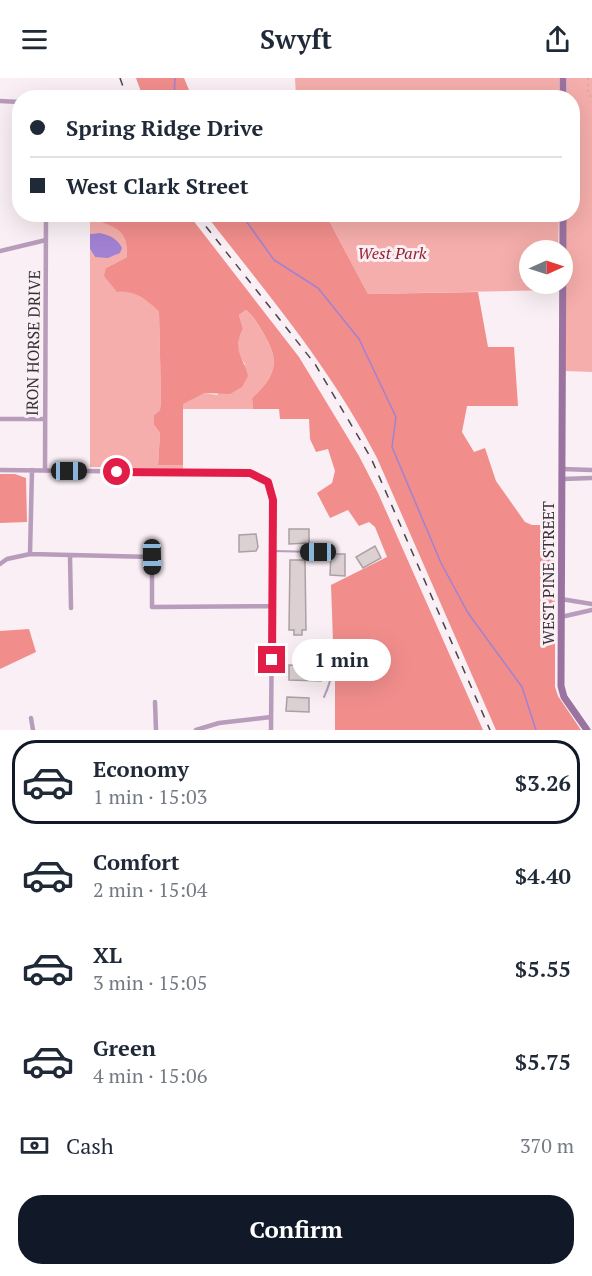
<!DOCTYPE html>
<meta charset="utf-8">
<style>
:root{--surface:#fff;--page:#f2f2f3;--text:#1f2937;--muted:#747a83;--line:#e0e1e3;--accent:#111827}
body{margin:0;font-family:"PT Serif",serif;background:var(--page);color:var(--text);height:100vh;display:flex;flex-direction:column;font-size:22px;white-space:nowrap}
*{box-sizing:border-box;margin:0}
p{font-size:20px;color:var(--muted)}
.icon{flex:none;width:33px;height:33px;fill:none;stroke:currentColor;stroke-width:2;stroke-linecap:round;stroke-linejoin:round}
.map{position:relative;height:652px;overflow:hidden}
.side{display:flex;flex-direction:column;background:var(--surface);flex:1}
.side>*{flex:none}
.banner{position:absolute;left:12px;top:12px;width:568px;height:132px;border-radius:24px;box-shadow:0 6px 24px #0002;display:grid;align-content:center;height:132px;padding:0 18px;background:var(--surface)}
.needle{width:39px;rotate:87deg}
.buttons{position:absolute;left:519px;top:162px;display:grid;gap:12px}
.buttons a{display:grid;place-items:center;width:54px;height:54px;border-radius:50%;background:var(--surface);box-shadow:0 6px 24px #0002;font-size:30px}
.end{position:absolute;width:27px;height:27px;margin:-14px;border:8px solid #e11d48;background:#fff;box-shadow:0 0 0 3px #fff}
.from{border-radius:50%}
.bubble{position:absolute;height:42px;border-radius:21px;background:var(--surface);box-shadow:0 6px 24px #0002;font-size:20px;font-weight:700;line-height:42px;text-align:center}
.car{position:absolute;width:18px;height:36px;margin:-18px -9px;border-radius:8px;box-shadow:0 0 4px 2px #0007;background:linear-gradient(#222 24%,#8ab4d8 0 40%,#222 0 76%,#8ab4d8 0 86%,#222 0)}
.banner b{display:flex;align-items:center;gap:21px;height:57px;font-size:22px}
.banner b+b{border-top:2px solid var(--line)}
.banner i{width:15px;height:15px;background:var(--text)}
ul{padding:10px 0 0;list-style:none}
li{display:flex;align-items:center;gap:18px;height:84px;margin:0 12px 9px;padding:0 6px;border:3px solid transparent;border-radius:24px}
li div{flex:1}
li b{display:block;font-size:22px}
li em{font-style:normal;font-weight:700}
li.on{border-color:var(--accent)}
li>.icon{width:54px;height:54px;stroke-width:1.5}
.pay{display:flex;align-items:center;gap:15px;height:66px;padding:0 18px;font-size:22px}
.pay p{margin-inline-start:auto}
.button{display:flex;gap:12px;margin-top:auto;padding:12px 18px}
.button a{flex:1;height:69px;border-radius:24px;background:var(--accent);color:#fff;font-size:24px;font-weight:700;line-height:69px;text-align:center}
header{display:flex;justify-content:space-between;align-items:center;height:78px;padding:0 18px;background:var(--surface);font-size:27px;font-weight:700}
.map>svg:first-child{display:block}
.green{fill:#f5aeab}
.forest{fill:#f18e8c}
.water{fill:#a181d1}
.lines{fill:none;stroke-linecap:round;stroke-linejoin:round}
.stream{stroke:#a181d1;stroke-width:1.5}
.building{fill:#dcd0d3;stroke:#aba0a2;stroke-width:1.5}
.path{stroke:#b5adb1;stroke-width:1.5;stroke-dasharray:1.5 4.5;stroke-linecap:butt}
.lane{stroke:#b89cbc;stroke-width:2}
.street{stroke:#b89cbc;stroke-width:4.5}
.secondary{stroke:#9b73a1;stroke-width:7}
.rail{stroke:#4a4649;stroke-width:1.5;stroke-dasharray:8 8;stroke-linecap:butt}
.route{stroke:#e11d48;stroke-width:8}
.labels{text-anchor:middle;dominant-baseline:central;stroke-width:6;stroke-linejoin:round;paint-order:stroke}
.park-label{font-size:16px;font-style:italic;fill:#97232c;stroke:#f9eff4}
.street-label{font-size:16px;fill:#353134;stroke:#f9eff4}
</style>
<header><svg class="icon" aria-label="menu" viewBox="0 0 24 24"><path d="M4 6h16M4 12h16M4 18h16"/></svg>Swyft<svg class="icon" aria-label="share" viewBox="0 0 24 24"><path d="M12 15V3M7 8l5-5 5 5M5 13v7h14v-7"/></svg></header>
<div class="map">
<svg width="592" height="652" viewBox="0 0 592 652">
<rect width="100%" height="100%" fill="#f9eff4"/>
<path class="green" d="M295,0H559V19H296Z
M567,0H592V294L565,293L566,137L573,136V20L567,19Z
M94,136L93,141C116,150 128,150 127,179L106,190L127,212L150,224L159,234L161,322L160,332L154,337V347L160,355L158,387H183V391L90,389V171L95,179L114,178L122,170L99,155L90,156V137Z
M326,137H559L558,172H530V206H558V212L368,216Z
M246,232C255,239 259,248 265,258C281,285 274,300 252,320L253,331H182V326L205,315L217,317L245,286C236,274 236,265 243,251L239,237Z"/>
<path class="forest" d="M136,0H184L192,19H143Z
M94,137H189L299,279L359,378L378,415L483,652H335V594L346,589L345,580L338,581L333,564L331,507L387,479L375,449L369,444L359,448L348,432L330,440L317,415L332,405L335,393L328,371L316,374L310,361L309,341H280L279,331H253L252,320C274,300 281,285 265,258C259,248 255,239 246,232L239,237L243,251C232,273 243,278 248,298L242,309L230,316L205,315L183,326V387H158L160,355L154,347V337L160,332L161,322L159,234C149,223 133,211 117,214L104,198L106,190L127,179C128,150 115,150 93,141Z
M206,137H326L368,216L478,214L488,269H514L518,328H467L462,354L474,374L485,370L496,403L525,444L532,447H555V609L558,618L581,652H496L377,380C329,287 269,218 206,137Z
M0,396H15L26,400L27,444L0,445Z
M29,551L36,574L0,591V553Z"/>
<path class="water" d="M99,155C109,157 117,160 122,170L120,175L108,180L95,179L90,171V156Z"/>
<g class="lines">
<path class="stream" d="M174,20L175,0
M241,136L274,182L318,210L359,261L396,339L392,369L441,485L468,535L522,609L536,652"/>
</g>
<path class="building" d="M289,451H309V465L289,466Z
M256,456L258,469L256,473L239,474V457Z
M375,468L381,480L363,490L356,479Z
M331,476H345V498L330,497Z
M290,482H305L306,552H302V557H294V552H289Z
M289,587L321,588V603L289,602Z
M287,619L309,620V634L286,633Z"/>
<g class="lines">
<path class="path" d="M588,0V14L592,21"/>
<path class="lane" d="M273,473L318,474
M320,573L327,574C337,587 330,606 324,619"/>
<path class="street" d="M0,23L20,24
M0,173L46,162
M0,341H44
M562,391L592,392
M0,392L250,395L268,404L273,422L271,652
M32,392L30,476L152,479V529L272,528
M45,393L46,136
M562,401L592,400
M70,478L71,530
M0,486L7,481L30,476
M561,521L592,526
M561,539L592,532
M155,624L156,652
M31,640L33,652
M196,652L219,645L271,639"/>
<path class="secondary" d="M563,20V0
M563,136L561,608L564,619L587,652"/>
<path class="rail" d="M120,0L127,20
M196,136L315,286L371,380L490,652"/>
</g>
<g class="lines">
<path class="route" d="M117,394L250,395L268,404L273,422L272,582"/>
</g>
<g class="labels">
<g class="park-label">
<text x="392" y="175">West Park</text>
</g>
<g class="street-label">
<text transform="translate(33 265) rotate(-89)">IRON HORSE DRIVE</text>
<text transform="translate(548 495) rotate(-90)">WEST PINE STREET</text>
</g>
</g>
</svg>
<div class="buttons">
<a><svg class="needle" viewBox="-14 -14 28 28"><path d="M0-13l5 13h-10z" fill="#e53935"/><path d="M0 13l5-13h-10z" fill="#747a83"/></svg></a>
</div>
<i class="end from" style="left:117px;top:394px"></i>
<i class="end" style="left:272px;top:582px"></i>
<div class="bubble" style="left:292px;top:561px;width:99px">1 min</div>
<i class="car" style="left:69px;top:393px;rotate:90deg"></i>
<i class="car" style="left:318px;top:474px;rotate:270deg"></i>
<i class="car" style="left:152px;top:479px;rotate:179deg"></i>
<div class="banner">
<b><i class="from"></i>Spring Ridge Drive</b>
<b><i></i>West Clark Street</b>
</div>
</div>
<section class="side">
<ul>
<li class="on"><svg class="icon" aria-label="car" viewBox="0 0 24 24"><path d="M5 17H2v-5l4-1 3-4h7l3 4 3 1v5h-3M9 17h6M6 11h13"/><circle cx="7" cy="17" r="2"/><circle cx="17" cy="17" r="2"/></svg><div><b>Economy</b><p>1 min · 15:03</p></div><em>$3.26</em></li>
<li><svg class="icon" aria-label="car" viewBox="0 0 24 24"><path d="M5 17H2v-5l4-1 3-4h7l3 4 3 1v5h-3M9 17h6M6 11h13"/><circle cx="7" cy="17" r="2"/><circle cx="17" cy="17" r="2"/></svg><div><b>Comfort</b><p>2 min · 15:04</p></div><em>$4.40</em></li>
<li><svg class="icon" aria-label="car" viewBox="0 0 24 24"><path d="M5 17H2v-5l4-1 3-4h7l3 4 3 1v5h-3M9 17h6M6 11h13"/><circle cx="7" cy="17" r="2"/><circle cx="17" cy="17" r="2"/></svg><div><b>XL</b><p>3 min · 15:05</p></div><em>$5.55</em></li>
<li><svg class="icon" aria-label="car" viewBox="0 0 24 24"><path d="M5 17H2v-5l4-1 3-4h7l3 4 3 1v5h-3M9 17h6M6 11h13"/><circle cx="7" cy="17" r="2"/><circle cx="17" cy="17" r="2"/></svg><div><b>Green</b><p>4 min · 15:06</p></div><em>$5.75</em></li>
</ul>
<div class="pay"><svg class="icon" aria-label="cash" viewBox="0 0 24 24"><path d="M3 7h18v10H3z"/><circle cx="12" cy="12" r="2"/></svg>Cash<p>370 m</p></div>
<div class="button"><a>Confirm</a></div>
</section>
